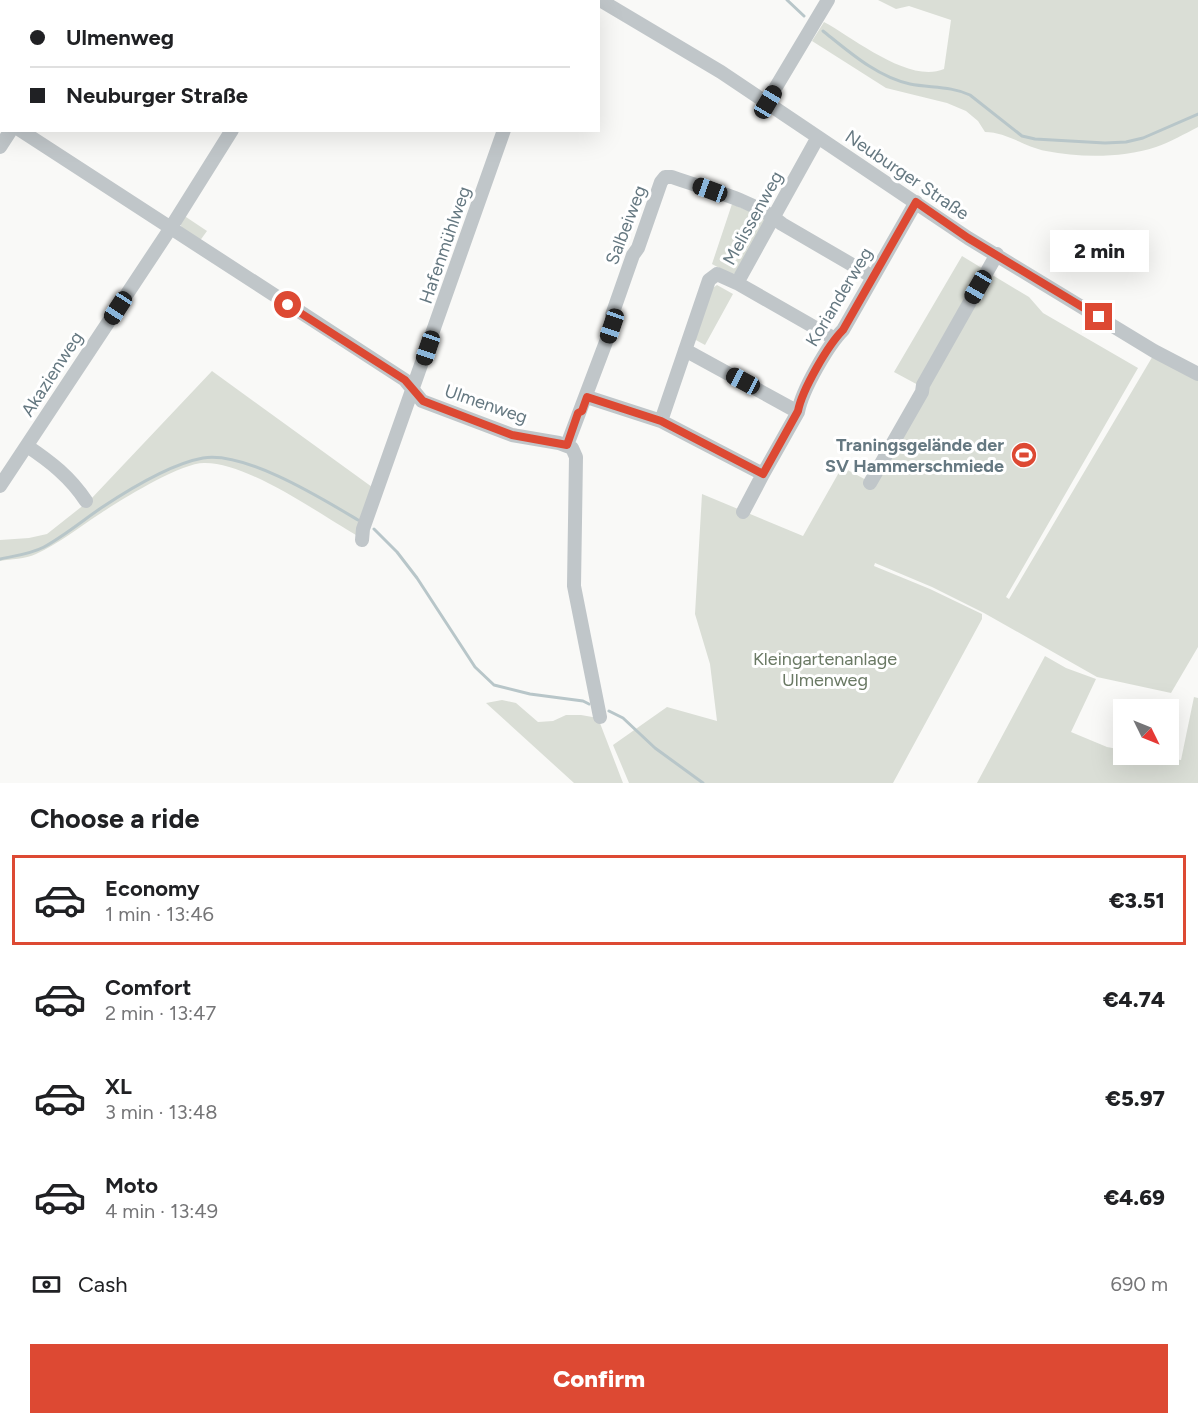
<!DOCTYPE html>
<meta charset="utf-8">
<style>
:root{--surface:#fff;--page:#f6f6f6;--text:#202124;--muted:#757577;--line:#e0e0e0;--accent:#dd4933}
body{margin:0;font-family:Figtree,sans-serif;background:var(--page);color:var(--text);height:100vh;display:flex;flex-direction:column;font-size:22px;white-space:nowrap}
*{box-sizing:border-box;margin:0}
p{font-size:20px;color:var(--muted)}
.icon{flex:none;width:33px;height:33px;fill:none;stroke:currentColor;stroke-width:2;stroke-linecap:round;stroke-linejoin:round}
.map{position:relative;height:783px;overflow:hidden}
.sheet{display:flex;flex-direction:column;background:var(--surface);flex:1}
.sheet>*{flex:none}
.top-card{position:absolute;left:0px;top:0px;width:600px;height:132px;box-shadow:0 6px 24px #0002;display:grid;align-content:center;height:132px;padding:0 30px;background:var(--surface)}
.needle{width:39px;rotate:133deg}
.controls{position:absolute;left:1113px;top:699px;display:grid;gap:12px}
.controls a{display:grid;place-items:center;width:66px;height:66px;border-radius:0px;background:var(--surface);box-shadow:0 6px 24px #0002;font-size:30px}
.end{position:absolute;width:27px;height:27px;margin:-14px;border:8px solid #dd4933;background:#fff;box-shadow:0 0 0 3px #fff}
.from{border-radius:50%}
.bubble{position:absolute;height:42px;border-radius:0px;background:var(--surface);box-shadow:0 6px 24px #0002;font-size:20px;font-weight:800;line-height:42px;text-align:center}
.car{position:absolute;width:18px;height:36px;margin:-18px -9px;border-radius:8px;box-shadow:0 0 4px 2px #0007;background:linear-gradient(#222 24%,#8ab4d8 0 40%,#222 0 76%,#8ab4d8 0 86%,#222 0)}
.top-card b{display:flex;align-items:center;gap:21px;height:57px;font-size:22px}
.top-card b+b{border-top:2px solid var(--line)}
.top-card i{width:15px;height:15px;background:var(--text)}
ul{padding:0;list-style:none}
li{display:flex;align-items:center;gap:18px;height:90px;margin:0 12px 9px;padding:0 18px;border:3px solid transparent;border-radius:0px}
li div{flex:1}
li b{display:block;font-size:22px}
li em{font-style:normal;font-weight:800}
li.on{border-color:var(--accent)}
li>.icon{width:54px;height:54px;stroke-width:1.5}
h2{padding:0 30px;font-size:27px;line-height:72px}
.pay{display:flex;align-items:center;gap:15px;height:66px;padding:0 30px;font-size:22px}
.pay p{margin-inline-start:auto}
.primary-button{display:flex;gap:12px;margin-top:auto;padding:12px 30px}
.primary-button a{flex:1;height:69px;border-radius:0px;background:var(--accent);color:#fff;font-size:24px;font-weight:800;line-height:69px;text-align:center}
.map>svg:first-child{display:block}
.green{fill:#daded6}
.lines{fill:none;stroke-linecap:round;stroke-linejoin:round}
.stream{stroke:#b8c6c9;stroke-width:3}
.minor{stroke:#c0c6c9;stroke-width:14}
.route{stroke:#dd4933;stroke-width:8}
.labels{text-anchor:middle;dominant-baseline:central;stroke-width:6;stroke-linejoin:round;paint-order:stroke}
.street-label{font-size:18px;fill:#657881;stroke:#fff}
.poi-label{font-size:18px;font-weight:bold;fill:#657881;stroke:#fff;text-anchor:end}
.park-label{font-size:18px;fill:#6a7964;stroke:#fff}
</style>
<div class="map">
<svg width="1198" height="783" viewBox="0 0 1198 783">
<rect width="100%" height="100%" fill="#f9f9f7"/>
<path class="green" d="M878,0H1198V127C1184,134 1171,142 1156,147C1122,158 1081,158 1046,151C1024,147 1007,132 985,132L978,121L966,111L947,103L886,88L812,41L824,22C854,38 909,84 944,69L951,20L909,6L896,9Z
M732,204L766,218L742,268L732,275L712,264Z
M183,215L207,231L199,242C185,233 177,233 183,215Z
M962,256L985,270L920,386L894,372Z
M989,273L1029,297L1043,313L1138,368L1006,597L1009,599L1154,354L1198,378V647L1171,693L1097,677L984,613L932,587L875,563L874,566L930,589L982,614V619L893,783H629L613,745L667,707L717,721L710,664L695,614L702,494L803,536L842,467L870,482Z
M717,285L733,294L705,345L694,339L710,290Z
M212,371L372,487L356,535C318,513 247,462 204,463C180,463 119,501 98,515C78,528 58,544 36,554C25,559 11,559 0,561V540L29,538L47,534L90,500Z
M1045,656L1066,668L1096,679L1071,732L1107,747L1123,750L1124,754L1149,755L1181,760L1194,697L1198,698V783H977Z
M502,700L516,703L538,722L553,721L566,715H581L598,718L623,783H574L486,703Z"/>
<g class="lines">
<path class="stream" d="M787,0L804,16
M823,31C848,51 877,77 910,84C930,88 951,86 970,95L1022,136L1035,139L1105,143L1126,142L1143,138L1198,114
M374,529L397,552L417,578L475,667L494,685L530,694L583,701L589,704
M0,559C14,556 31,554 44,547C64,536 82,521 101,508C128,490 170,464 203,458C245,451 321,498 358,520
M609,711L623,718L655,748L703,783"/>
<path class="minor" d="M600,0L721,72L968,238L1154,351L1198,374
M44,2L45,0
M288,2L289,0
M549,2L550,0
M767,102L828,0
M0,119H2
M20,130L405,380L422,401L512,435L559,443L572,448L576,457L574,586L600,717
M0,147L11,130
M737,283L835,339
M685,350L798,412
M587,397L661,421L763,474L798,412C802,390 828,345 843,330L916,202
M661,421L709,280L717,274L737,283L818,137
M567,445L612,326V315L633,255L638,248L661,182L665,177H672C708,190 752,199 782,224L873,277
M27,446C51,462 70,477 86,501
M870,483L922,392L923,385L997,254
M0,486L170,229L232,130
M743,512L763,474
M362,540L363,529L504,130"/>
</g>
<g class="lines">
<path class="route" d="M288,305L405,380L423,401L512,435L567,445L578,413L582,411L587,397L661,421L763,474L798,411C802,390 828,345 843,330L916,202L968,238L1099,317"/>
</g>
<defs>
<g id="stadium-disc" transform="scale(1.35)"><circle r="9.5" fill="#dd4933" stroke="#fff"/><path d="M0-5a6.5 5 0 1 0 0 10a6.5 5 0 1 0 0-10ZM-3.5-1.8h7v3.6h-7Z" fill="#fff"/></g>
</defs>
<g fill-rule="evenodd">
<use href="#stadium-disc" x="1024" y="455"/>
</g>
<g class="labels">
<g class="street-label">
<text transform="translate(907 175) rotate(34)">Neuburger Straße</text>
<text transform="translate(753 218) rotate(-61)">Melissenweg</text>
<text transform="translate(626 225) rotate(-69)">Salbeiweg</text>
<text transform="translate(445 245) rotate(-71)">Hafenmühlweg</text>
<text transform="translate(839 297) rotate(-59)">Korianderweg</text>
<text transform="translate(52 374) rotate(-57)">Akazienweg</text>
<text transform="translate(486 404) rotate(19)">Ulmenweg</text>
</g>
<g class="poi-label">
<text x="1004" y="445">Traningsgelände der<tspan x="1004" dy="21">SV Hammerschmiede</tspan></text>
</g>
<g class="park-label">
<text x="825" y="659">Kleingartenanlage<tspan x="825" dy="21">Ulmenweg</tspan></text>
</g>
</g>
</svg>
<div class="controls">
<a><svg class="needle" viewBox="-14 -14 28 28"><path d="M0-13l5 13h-10z" fill="#e53935"/><path d="M0 13l5-13h-10z" fill="#757577"/></svg></a>
</div>
<i class="end from" style="left:288px;top:305px"></i>
<i class="end" style="left:1099px;top:317px"></i>
<div class="bubble" style="left:1050px;top:230px;width:99px">2 min</div>
<i class="car" style="left:768px;top:102px;rotate:31deg"></i>
<i class="car" style="left:710px;top:190px;rotate:290deg"></i>
<i class="car" style="left:978px;top:287px;rotate:210deg"></i>
<i class="car" style="left:118px;top:308px;rotate:213deg"></i>
<i class="car" style="left:612px;top:326px;rotate:199deg"></i>
<i class="car" style="left:428px;top:348px;rotate:199deg"></i>
<i class="car" style="left:743px;top:381px;rotate:298deg"></i>
<div class="top-card">
<b><i class="from"></i>Ulmenweg</b>
<b><i></i>Neuburger Straße</b>
</div>
</div>
<section class="sheet">
<h2>Choose a ride</h2>
<ul>
<li class="on"><svg class="icon" aria-label="car" viewBox="0 0 24 24"><path d="M5 17H2v-5l4-1 3-4h7l3 4 3 1v5h-3M9 17h6M6 11h13"/><circle cx="7" cy="17" r="2"/><circle cx="17" cy="17" r="2"/></svg><div><b>Economy</b><p>1 min · 13:46</p></div><em>€3.51</em></li>
<li><svg class="icon" aria-label="car" viewBox="0 0 24 24"><path d="M5 17H2v-5l4-1 3-4h7l3 4 3 1v5h-3M9 17h6M6 11h13"/><circle cx="7" cy="17" r="2"/><circle cx="17" cy="17" r="2"/></svg><div><b>Comfort</b><p>2 min · 13:47</p></div><em>€4.74</em></li>
<li><svg class="icon" aria-label="car" viewBox="0 0 24 24"><path d="M5 17H2v-5l4-1 3-4h7l3 4 3 1v5h-3M9 17h6M6 11h13"/><circle cx="7" cy="17" r="2"/><circle cx="17" cy="17" r="2"/></svg><div><b>XL</b><p>3 min · 13:48</p></div><em>€5.97</em></li>
<li><svg class="icon" aria-label="car" viewBox="0 0 24 24"><path d="M5 17H2v-5l4-1 3-4h7l3 4 3 1v5h-3M9 17h6M6 11h13"/><circle cx="7" cy="17" r="2"/><circle cx="17" cy="17" r="2"/></svg><div><b>Moto</b><p>4 min · 13:49</p></div><em>€4.69</em></li>
</ul>
<div class="pay"><svg class="icon" aria-label="cash" viewBox="0 0 24 24"><path d="M3 7h18v10H3z"/><circle cx="12" cy="12" r="2"/></svg>Cash<p>690 m</p></div>
<div class="primary-button"><a>Confirm</a></div>
</section>
